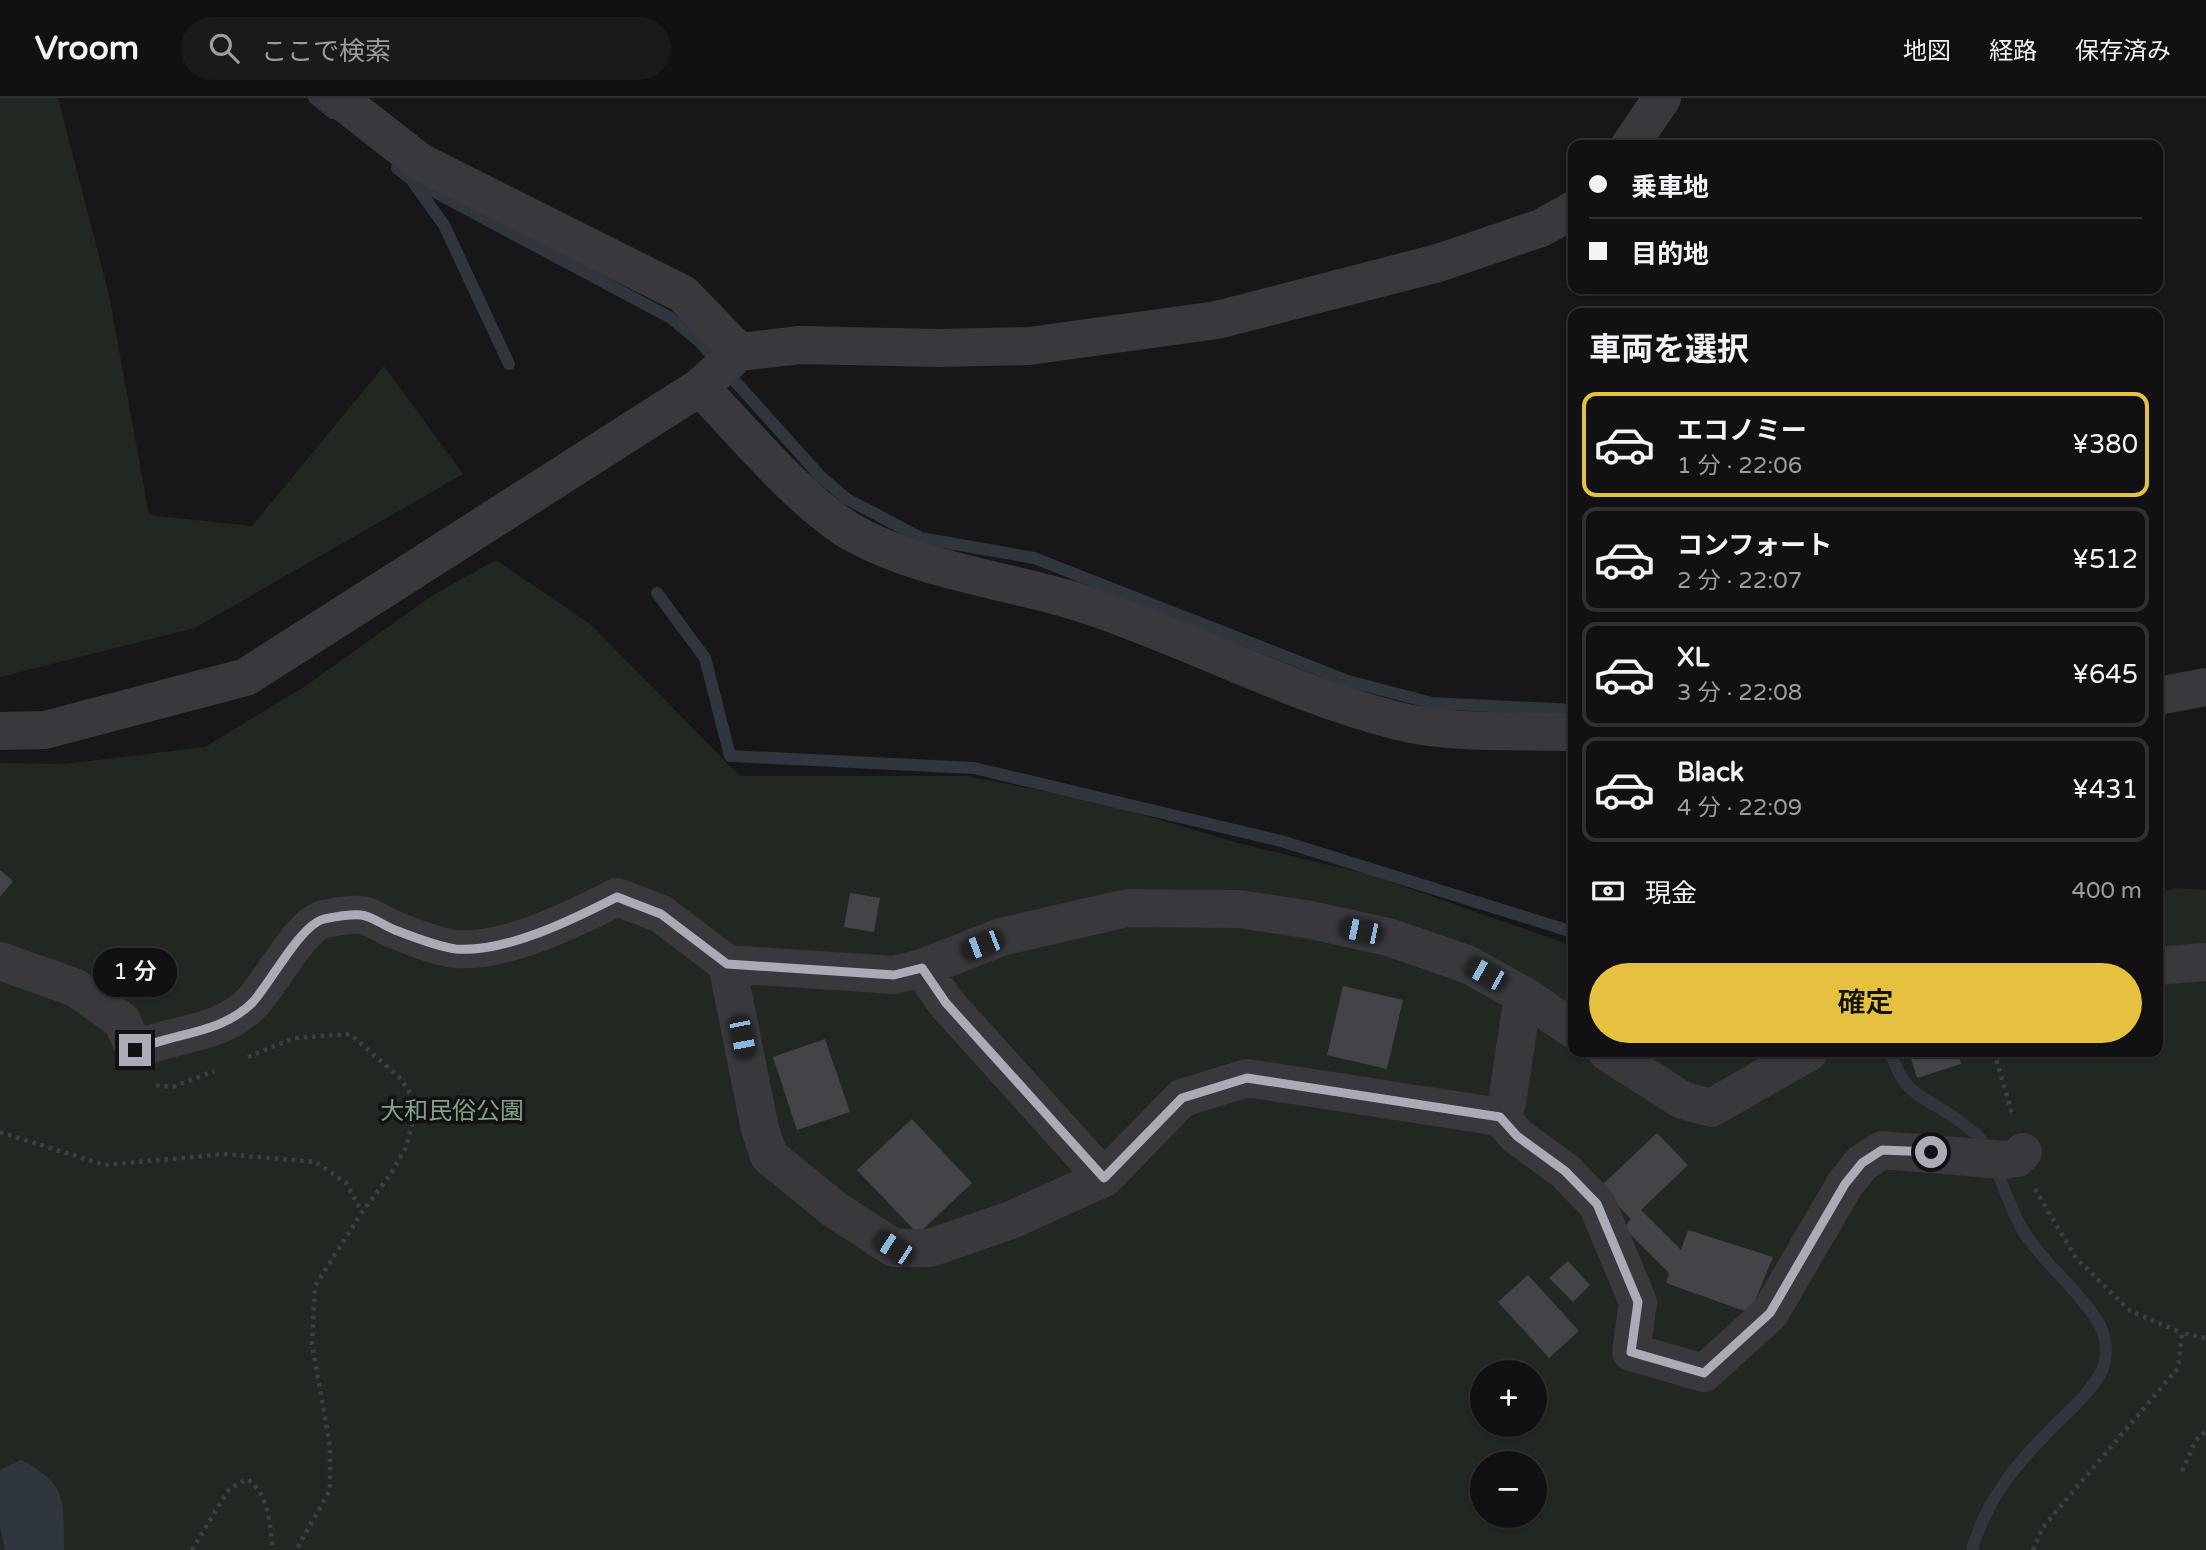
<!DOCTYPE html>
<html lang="ja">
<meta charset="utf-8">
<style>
:root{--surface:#111012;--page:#1a191b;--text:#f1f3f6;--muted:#9c9d9f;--line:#303032;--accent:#e6c140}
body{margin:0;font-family:"Varela Round","Noto Sans JP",sans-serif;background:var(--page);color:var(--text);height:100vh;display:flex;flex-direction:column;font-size:26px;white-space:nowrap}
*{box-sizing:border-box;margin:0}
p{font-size:23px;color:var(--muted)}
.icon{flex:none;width:38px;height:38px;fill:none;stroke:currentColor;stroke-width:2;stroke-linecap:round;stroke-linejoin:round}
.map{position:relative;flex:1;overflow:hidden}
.panel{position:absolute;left:1568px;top:210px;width:595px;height:749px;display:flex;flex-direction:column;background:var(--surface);border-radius:14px;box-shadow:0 2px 5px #0004,0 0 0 2px var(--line)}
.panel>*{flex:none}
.guide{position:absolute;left:1568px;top:42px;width:595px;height:154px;border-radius:14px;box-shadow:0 2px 5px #0004,0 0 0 2px var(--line);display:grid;align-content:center;height:154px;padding:0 21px;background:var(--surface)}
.fabs{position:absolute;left:1470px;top:1262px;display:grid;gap:14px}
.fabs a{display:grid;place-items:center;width:77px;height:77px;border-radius:50%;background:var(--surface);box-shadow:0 2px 5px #0004,0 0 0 2px var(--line);font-size:35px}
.end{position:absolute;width:32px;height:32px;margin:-16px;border:9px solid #a9acb7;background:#111;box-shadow:0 0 0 4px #111}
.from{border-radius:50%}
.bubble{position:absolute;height:49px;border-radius:24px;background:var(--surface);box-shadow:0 2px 5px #0004,0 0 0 2px var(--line);font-size:23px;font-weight:600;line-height:49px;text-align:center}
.car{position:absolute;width:21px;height:42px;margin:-21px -10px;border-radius:9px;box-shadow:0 0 5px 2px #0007;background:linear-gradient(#222 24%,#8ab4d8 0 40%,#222 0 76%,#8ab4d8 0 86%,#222 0)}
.guide b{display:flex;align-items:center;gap:24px;height:66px;font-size:26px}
.guide b+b{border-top:2px solid var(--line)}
.guide i{width:18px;height:18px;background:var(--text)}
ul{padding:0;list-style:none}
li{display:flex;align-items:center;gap:21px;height:105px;margin:0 14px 10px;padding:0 7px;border:4px solid var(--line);border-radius:14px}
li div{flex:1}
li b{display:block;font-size:26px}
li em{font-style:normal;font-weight:600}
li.on{border-color:var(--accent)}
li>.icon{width:63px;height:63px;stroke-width:1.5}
h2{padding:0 21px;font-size:32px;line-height:84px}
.pay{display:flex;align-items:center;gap:18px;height:77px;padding:0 21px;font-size:26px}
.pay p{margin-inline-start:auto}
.action{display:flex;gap:14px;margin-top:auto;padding:14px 21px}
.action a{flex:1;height:80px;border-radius:42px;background:var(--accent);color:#111;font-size:28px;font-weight:600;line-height:80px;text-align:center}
header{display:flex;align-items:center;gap:42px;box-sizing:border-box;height:98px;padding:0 35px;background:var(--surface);border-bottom:2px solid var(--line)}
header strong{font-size:33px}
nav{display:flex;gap:38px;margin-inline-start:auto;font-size:24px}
.search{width:490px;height:63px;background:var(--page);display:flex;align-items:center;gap:18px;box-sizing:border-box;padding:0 24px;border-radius:38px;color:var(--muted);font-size:26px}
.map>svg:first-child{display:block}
.green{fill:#212822;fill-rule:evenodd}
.water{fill:#2f363d}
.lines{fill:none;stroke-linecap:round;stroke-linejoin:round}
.stream{stroke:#2f363d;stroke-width:12}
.building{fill:#434448}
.path{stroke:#3e3f44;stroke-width:4.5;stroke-dasharray:3.5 5;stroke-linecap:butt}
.minor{stroke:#38383d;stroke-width:38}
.route{stroke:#a9acb7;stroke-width:9}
.labels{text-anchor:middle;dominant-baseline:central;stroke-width:7;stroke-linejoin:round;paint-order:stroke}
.park-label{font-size:24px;fill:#82a187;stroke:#121113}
</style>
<header>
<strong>Vroom</strong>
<div class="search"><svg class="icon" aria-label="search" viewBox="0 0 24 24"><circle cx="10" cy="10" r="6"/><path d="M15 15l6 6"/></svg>ここで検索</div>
<nav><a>地図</a><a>経路</a><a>保存済み</a></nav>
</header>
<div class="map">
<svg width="2206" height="1452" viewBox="0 0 2206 1452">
<rect width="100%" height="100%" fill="#171618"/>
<path class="green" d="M0,0H58L109,197L149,417L252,428L384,268L463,376L195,530L0,579Z
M496,462L590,526L740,678H966L1108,706L1234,744L1371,777L1573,848V954H2158V794L2177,790L2206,792V1452H0V665L63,666L205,649L307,587L433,497ZM1482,1274H1535V1326H1482ZM1482,1365H1535V1418H1482Z"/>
<path class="water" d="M21,1362C69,1386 63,1404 64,1452H5L0,1428V1372Z"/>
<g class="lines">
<path class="stream" d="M314,0L332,15
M397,70L412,82L671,220L699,243L820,378L847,401L921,440L1034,460L1348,583L1432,605L1573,612
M413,84L444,127L509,266
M657,495L705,560L730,658L974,670L1281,743L1573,834
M1891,954C1904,1003 1933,1000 1966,1028C1971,1033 1979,1037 1982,1043C2000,1071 2006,1105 2024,1134C2045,1167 2078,1191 2098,1224C2106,1236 2108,1256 2103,1270C2093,1292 2073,1309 2056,1326C2018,1364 1987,1399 1972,1452"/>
</g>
<path class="building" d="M0,772L13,783L0,799Z
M850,795L880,800L874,834L844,829Z
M1343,888L1403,902L1387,971L1327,957Z
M825,941L850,1014L797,1032L773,959Z
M1909,954H1958L1961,966L1917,980Z
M912,1021L972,1085L918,1136L857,1072Z
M1657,1035L1688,1067L1641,1112L1681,1152L1688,1132L1773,1159L1750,1215L1666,1185L1669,1175L1624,1130L1631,1121L1600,1089Z
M1568,1163L1590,1187L1573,1204L1549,1180Z
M1528,1177L1579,1233L1549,1260L1498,1204Z"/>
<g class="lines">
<path class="path" d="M1994,954L2013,1019
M248,959L294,940L350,936L399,979L410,995L414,1019L406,1049L391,1076L362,1114L315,1188L312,1246L330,1348V1392L296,1452
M156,987L173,989L214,973
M0,1034L104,1067L225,1056L316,1064L346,1085L362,1114
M2035,1091L2076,1160L2130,1213L2182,1235
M2182,1373L2196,1342L2206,1333
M192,1452L229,1391L247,1381C270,1397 269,1425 273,1452
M2033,1452L2043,1429L2178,1270L2182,1235L2206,1240"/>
<path class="minor" d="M338,0L420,64L683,196L739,254
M1630,47L1662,0
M700,289C741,332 804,407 853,435C923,474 1005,481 1081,505C1186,539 1286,594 1394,622C1451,637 1515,632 1573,634
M2158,598L2206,589
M0,633L45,632L246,579L700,289L739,254L800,247L939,250L1029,248L1217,222L1438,165L1541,130L1573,112
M0,863L76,890L122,923L135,952C175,934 219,938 252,905C270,886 300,827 324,821C334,819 351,816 361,817C372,818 384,828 395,832C413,839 437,849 456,851C505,855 574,821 617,799L661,816L727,866L894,877L922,870L1001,839L1127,810L1239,811L1306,821L1388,839L1467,866L1523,897L1573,931
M727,866L760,1031L769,1058L834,1111L894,1150H930L1011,1122L1104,1080L946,905L922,870
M2158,868L2206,864
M1607,954L1682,1002L1711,1010L1809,954
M1500,1019L1507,1005L1523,897
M1104,1080L1182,1000L1247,980L1500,1019L1517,1038L1565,1073L1597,1106L1638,1204L1631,1254L1704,1275L1770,1215L1845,1086L1862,1065L1882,1052L2003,1062L2017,1060L2023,1054"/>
</g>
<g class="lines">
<path class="route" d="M135,952C175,934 219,937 252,905C270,886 300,827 324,821C334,819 351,816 361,817C372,818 384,828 395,832C413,839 438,849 456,851C506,855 574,821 617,799L661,816L727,866L894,877L922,870L946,905L1104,1080L1182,1000L1247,980L1500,1019L1517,1038L1565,1073L1597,1106L1638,1204L1631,1254L1704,1275L1770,1215L1845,1086L1862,1065L1882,1052L1931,1054"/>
</g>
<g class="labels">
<g class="park-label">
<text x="452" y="1013">大和民俗公園</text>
</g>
</g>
</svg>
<div class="fabs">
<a>+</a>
<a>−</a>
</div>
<i class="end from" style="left:1931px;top:1054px"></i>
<i class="end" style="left:135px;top:952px"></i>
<div class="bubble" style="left:93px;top:850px;width:84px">1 分</div>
<i class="car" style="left:1361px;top:833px;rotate:282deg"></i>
<i class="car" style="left:982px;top:847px;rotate:249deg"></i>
<i class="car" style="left:1486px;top:876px;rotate:299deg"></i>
<i class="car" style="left:742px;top:939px;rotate:169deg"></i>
<i class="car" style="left:894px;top:1150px;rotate:303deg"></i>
<div class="guide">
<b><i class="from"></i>乗車地</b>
<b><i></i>目的地</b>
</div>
<section class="panel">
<h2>車両を選択</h2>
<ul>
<li class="on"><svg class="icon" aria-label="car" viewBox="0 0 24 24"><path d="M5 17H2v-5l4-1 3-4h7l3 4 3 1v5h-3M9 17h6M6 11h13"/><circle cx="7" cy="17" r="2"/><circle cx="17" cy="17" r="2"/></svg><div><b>エコノミー</b><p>1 分 · 22:06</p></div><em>¥380</em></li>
<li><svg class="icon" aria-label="car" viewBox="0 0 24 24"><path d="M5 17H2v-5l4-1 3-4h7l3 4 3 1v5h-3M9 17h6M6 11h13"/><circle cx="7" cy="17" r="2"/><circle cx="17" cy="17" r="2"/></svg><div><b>コンフォート</b><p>2 分 · 22:07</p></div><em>¥512</em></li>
<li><svg class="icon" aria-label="car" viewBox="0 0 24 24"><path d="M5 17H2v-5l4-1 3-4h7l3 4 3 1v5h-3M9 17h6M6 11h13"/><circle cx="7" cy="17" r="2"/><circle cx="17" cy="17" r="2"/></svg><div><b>XL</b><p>3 分 · 22:08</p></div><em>¥645</em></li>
<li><svg class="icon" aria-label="car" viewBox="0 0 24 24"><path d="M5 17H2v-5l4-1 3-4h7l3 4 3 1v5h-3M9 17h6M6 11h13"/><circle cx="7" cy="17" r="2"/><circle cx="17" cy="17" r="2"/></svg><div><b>Black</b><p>4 分 · 22:09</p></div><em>¥431</em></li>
</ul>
<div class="pay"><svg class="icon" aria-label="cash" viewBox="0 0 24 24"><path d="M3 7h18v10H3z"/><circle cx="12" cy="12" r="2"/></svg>現金<p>400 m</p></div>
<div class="action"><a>確定</a></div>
</section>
</div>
